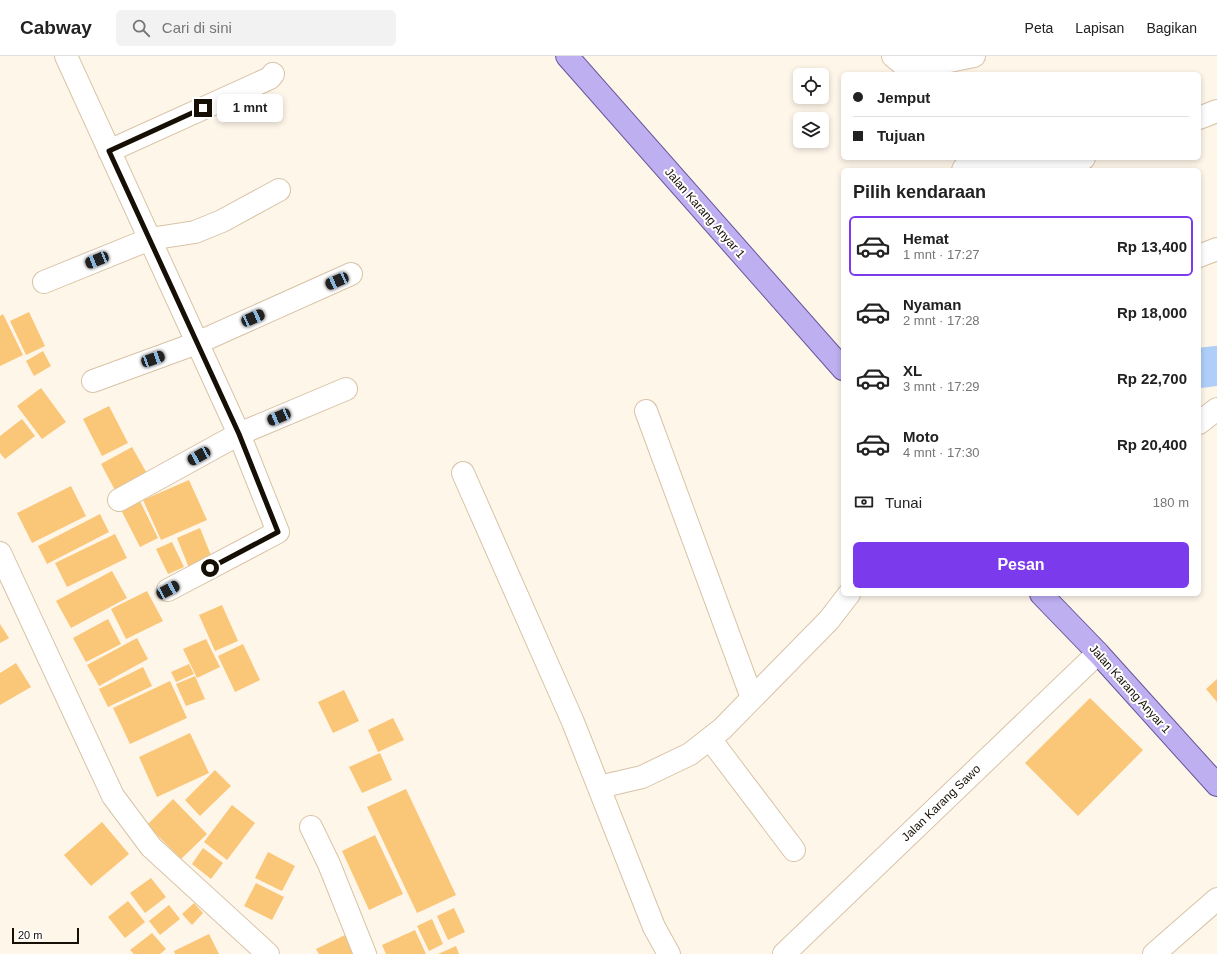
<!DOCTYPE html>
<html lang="id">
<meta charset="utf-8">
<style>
:root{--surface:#fff;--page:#f2f2f2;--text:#222;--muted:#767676;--line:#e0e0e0;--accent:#7c3aed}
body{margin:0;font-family:Helvetica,sans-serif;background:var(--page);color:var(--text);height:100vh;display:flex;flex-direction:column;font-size:15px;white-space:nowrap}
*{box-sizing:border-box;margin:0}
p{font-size:13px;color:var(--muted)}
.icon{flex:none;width:22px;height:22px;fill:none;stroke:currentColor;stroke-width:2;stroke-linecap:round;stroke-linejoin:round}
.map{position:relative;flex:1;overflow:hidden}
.side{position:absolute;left:841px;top:112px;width:360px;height:428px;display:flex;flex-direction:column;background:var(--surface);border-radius:6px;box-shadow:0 2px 6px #0003}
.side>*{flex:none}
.banner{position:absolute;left:841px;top:16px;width:360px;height:88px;border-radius:6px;box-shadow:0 2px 6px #0003;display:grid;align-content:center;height:88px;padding:0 12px;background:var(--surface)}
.controls{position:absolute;left:793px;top:12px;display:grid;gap:8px}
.controls a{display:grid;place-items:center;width:36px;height:36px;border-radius:6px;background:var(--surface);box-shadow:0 2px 6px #0003;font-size:20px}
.scale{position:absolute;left:12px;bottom:10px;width:67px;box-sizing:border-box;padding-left:4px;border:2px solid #160f05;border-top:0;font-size:11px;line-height:14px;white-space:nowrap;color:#160f05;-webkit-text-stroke:3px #fff;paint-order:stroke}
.end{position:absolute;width:18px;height:18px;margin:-9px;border:5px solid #160f05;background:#fff;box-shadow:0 0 0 2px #fff}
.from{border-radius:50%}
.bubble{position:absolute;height:28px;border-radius:6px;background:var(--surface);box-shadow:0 2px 6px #0003;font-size:13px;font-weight:700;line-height:28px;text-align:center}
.car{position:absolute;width:12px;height:24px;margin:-12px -6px;border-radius:5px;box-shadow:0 0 3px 1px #0007;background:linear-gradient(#222 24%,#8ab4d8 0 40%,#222 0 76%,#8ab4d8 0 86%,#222 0)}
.banner b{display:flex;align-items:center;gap:14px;height:38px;font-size:15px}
.banner b+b{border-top:1px solid var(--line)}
.banner i{width:10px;height:10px;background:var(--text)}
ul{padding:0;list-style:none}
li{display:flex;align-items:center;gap:12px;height:60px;margin:0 8px 6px;padding:0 4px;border:2px solid transparent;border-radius:6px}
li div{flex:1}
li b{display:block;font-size:15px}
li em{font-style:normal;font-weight:700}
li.selected{border-color:var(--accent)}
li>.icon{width:36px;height:36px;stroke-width:1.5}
h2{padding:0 12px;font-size:18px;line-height:48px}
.pay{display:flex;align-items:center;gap:10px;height:44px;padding:0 12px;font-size:15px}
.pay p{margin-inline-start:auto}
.cta{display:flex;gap:8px;margin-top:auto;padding:8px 12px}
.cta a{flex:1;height:46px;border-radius:6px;background:var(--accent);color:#fff;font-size:16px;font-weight:700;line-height:46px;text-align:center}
header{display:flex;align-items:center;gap:24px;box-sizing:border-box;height:56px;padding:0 20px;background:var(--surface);border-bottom:1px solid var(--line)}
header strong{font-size:19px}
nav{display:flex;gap:22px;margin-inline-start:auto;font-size:14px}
.search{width:280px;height:36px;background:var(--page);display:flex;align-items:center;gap:10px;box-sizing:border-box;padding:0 14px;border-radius:6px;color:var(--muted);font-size:15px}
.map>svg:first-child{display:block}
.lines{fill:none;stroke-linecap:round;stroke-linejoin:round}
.river{stroke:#afcff9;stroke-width:40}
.building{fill:#fac677}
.minor-casing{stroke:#d8c3a6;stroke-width:24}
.major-casing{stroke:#675599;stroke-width:24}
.minor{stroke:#fff;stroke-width:22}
.major{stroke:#beaff1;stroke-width:22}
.route{stroke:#160f05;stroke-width:5}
.labels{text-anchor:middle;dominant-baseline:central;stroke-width:4;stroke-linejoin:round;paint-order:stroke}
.street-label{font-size:12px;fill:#160f05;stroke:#fff}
</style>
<header>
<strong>Cabway</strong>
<div class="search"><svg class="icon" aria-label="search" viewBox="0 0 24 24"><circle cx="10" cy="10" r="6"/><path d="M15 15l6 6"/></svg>Cari di sini</div>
<nav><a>Peta</a><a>Lapisan</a><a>Bagikan</a></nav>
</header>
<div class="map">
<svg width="1217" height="898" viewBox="0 0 1217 898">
<rect width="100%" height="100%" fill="#fff6ea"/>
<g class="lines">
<path class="river" d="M1199,312L1217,310"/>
</g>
<path class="building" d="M29,256L45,290L26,299L10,265Z
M3,258L23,299L0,310V260Z
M43,295L51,310L34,320L26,305Z
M41,332L66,366L42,383L17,350Z
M109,350L128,387L102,400L83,363Z
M22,363L35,380L5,403L0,397V380Z
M132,391L149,421L117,438L101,408Z
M189,424L207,464L161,484L143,444Z
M71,430L86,460L32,487L17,457Z
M139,443L158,482L140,491L120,452Z
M100,458L109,476L47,508L38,490Z
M200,472L212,502L189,512L177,482Z
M115,478L127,502L67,531L55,507Z
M172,486L184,511L168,518L156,493Z
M112,515L127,542L71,572L56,545Z
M147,535L163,565L126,583L111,553Z
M222,549L238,585L215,595L199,559Z
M108,563L121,588L86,606L73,582Z
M0,568L9,582L0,587Z
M137,582L148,603L99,630L87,609Z
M206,583L220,611L197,622L183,593Z
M243,588L260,624L235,636L218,600Z
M16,607L31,631L0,649V617Z
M189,608L194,618L176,626L171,616Z
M143,611L152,630L108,651L99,633Z
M195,620L205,643L186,650L176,628Z
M1217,623V646L1206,633Z
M170,625L187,662L130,688L113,652Z
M344,634L359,665L333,677L318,646Z
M1090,642L1143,694L1078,760L1025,707Z
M393,662L404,684L378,696L368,674Z
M190,677L209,717L157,741L139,701Z
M380,697L392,724L362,737L349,711Z
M215,714L231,730L200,760L185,744Z
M406,733L456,839L417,857L367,751Z
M173,743L207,778L181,803L147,769Z
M232,749L255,767L227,804L204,786Z
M102,766L129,798L91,830L64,799Z
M375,779L403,838L369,854L342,795Z
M203,792L223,807L211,823L192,808Z
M268,796L295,810L282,835L255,822Z
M151,822L166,841L145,857L130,837Z
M256,827L284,841L272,864L244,850Z
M128,845L145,866L125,882L108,861Z
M194,847L203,857L192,869L182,858Z
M169,849L180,863L160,879L149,865Z
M454,852L465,876L448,884L437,860Z
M432,863L443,888L429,895L417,870Z
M415,874L426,898H386L382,889Z
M152,877L166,893L160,898H134L130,894Z
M209,878L219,898H175L174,895Z
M347,878L357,898H319L316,893Z
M456,890L459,898H438Z"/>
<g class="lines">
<g class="minor-casing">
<path id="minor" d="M66,0L239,378L278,476L168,534
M893,0L905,10H925L974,0
M1199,62L1217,55
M109,95L270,22L273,18
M963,114L964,112L972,107L1040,105L1084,102
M1199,200L1217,193
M44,226L150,183L195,176L222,165L279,134
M93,325L197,287L351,218
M646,355L752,642
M1199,367L1217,353
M463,417L573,666L654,871L669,898
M119,444L239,378L346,333
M0,497L113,740L151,791L268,898
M710,683L794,794
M599,731L642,721L690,698L722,673L829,564L849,538
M311,771L329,808L365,898
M784,898L1098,597
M1154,898L1217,843"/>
</g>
<g class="major-casing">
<path id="major" d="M567,0L843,313
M1041,538L1098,597L1217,729"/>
</g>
<use href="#minor" class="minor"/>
<use href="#major" class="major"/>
</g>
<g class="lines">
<path class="route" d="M203,52L109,95L239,378L278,476L210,512"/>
</g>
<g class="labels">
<g class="street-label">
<text transform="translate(705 157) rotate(49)">Jalan Karang Anyar 1</text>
<text transform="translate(1130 633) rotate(48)">Jalan Karang Anyar 1</text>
<text transform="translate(941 747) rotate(-44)">Jalan Karang Sawo</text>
</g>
</g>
</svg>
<div class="controls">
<a><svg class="icon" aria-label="locate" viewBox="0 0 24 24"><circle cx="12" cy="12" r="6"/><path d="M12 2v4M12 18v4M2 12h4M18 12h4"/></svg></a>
<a><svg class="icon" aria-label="layers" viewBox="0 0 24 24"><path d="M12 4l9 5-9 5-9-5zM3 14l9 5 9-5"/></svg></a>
</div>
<div class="scale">20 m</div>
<i class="end from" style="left:210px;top:512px"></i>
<i class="end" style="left:203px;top:52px"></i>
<div class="bubble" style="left:217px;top:38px;width:66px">1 mnt</div>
<i class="car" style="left:97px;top:204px;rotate:248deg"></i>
<i class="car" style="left:337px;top:225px;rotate:246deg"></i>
<i class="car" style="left:253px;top:262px;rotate:66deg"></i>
<i class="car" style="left:153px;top:303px;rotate:70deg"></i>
<i class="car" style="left:279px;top:361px;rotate:247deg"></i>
<i class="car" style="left:199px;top:400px;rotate:241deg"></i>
<i class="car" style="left:168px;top:534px;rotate:62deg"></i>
<div class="banner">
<b><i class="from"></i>Jemput</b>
<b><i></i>Tujuan</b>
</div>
<section class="side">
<h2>Pilih kendaraan</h2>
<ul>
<li class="selected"><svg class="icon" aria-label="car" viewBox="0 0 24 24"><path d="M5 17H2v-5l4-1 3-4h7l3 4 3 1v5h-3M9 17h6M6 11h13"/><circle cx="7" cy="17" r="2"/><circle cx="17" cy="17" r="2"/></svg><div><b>Hemat</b><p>1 mnt · 17:27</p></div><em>Rp 13,400</em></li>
<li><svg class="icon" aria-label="car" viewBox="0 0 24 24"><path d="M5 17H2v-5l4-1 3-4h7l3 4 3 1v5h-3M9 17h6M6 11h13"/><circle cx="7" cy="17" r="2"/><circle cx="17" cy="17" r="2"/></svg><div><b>Nyaman</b><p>2 mnt · 17:28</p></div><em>Rp 18,000</em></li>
<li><svg class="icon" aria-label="car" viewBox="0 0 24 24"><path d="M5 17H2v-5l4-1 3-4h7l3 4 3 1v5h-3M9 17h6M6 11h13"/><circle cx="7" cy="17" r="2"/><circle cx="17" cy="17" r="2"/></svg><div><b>XL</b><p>3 mnt · 17:29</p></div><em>Rp 22,700</em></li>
<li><svg class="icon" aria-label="car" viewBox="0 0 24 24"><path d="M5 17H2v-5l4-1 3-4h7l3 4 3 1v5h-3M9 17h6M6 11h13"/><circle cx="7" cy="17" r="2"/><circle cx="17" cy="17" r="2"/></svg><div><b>Moto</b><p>4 mnt · 17:30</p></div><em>Rp 20,400</em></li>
</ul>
<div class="pay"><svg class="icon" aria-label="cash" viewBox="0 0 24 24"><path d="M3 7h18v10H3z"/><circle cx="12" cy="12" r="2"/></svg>Tunai<p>180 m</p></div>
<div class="cta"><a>Pesan</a></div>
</section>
</div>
